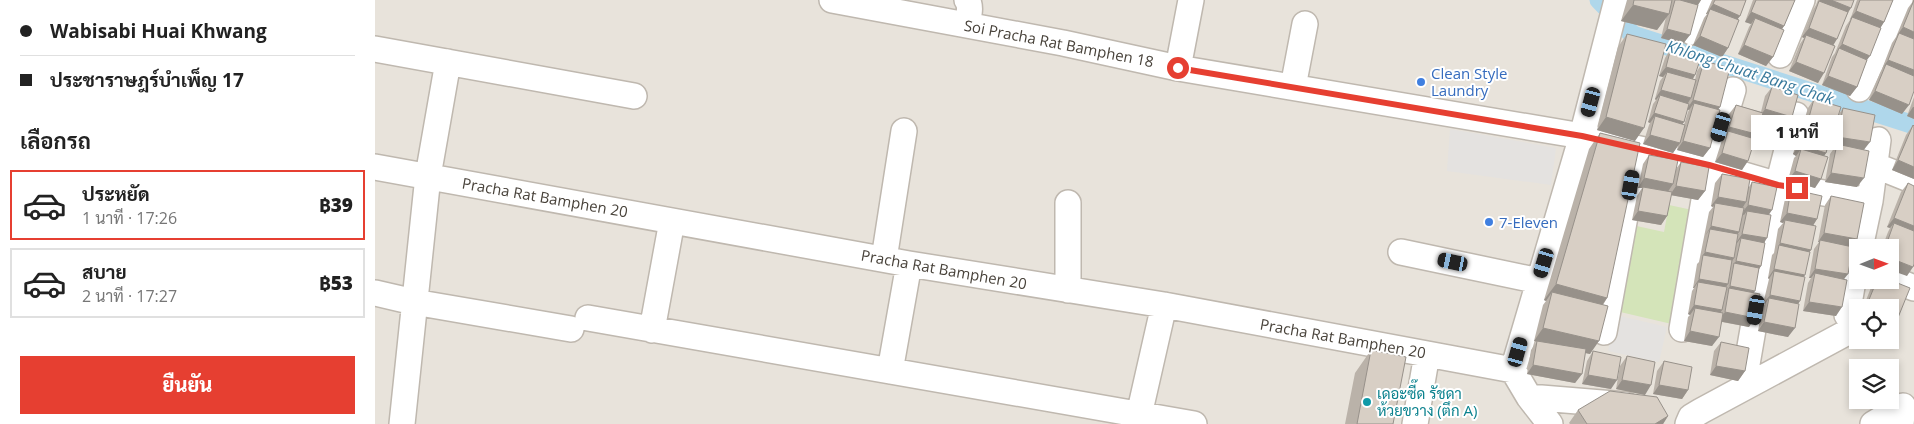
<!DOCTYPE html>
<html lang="th">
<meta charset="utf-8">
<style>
:root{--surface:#fff;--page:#f2f2f2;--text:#222;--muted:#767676;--line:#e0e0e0;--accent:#e63f31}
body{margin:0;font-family:"Open Sans",Sarabun,sans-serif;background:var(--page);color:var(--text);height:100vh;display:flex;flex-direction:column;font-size:19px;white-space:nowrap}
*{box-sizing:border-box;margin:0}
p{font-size:16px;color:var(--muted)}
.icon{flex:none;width:28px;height:28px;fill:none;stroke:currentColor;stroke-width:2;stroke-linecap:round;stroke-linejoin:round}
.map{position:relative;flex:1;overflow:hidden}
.details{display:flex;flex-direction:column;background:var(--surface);width:375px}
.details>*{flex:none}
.banner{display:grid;align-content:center;height:110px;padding:0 20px;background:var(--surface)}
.needle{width:32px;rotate:89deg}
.controls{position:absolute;left:1474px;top:239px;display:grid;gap:10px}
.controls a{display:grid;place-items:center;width:50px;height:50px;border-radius:0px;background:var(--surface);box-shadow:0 2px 8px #0003;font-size:25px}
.end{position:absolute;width:22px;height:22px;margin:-11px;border:6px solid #e63f31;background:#fff;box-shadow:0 0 0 2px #fff}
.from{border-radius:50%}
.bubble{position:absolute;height:35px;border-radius:0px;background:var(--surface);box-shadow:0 2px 8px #0003;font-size:16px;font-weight:800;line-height:35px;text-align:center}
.car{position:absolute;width:15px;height:30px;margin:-15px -8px;border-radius:6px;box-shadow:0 0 4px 1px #0007;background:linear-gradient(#222 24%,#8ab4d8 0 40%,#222 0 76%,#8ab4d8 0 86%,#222 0)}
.banner b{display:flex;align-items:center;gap:18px;height:48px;font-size:19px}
.banner b+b{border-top:1px solid var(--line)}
.banner i{width:12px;height:12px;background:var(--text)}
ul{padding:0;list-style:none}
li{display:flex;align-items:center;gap:15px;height:70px;margin:0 10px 8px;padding:0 10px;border:2px solid var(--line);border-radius:0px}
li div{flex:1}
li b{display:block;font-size:19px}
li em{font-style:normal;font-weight:800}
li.current{border-color:var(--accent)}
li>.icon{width:45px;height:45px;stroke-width:1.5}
h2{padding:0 20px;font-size:22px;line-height:60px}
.cta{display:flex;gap:10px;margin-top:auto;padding:10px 20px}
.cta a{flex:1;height:58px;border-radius:0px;background:var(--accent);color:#fff;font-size:20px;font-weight:800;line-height:58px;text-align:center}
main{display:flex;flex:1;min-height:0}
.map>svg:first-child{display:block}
.residential{fill:#e8e3db;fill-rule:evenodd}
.green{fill:#d4e4b9}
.parking{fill:#e4e2e0}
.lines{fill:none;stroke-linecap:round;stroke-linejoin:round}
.canal{stroke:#afd7eb;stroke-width:19}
.minor-casing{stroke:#bfb8af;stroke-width:28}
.minor{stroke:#fff;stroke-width:25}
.wall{fill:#bab2a9;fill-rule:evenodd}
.shaded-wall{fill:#97918a}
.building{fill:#d8cfc5;stroke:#97918a}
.route{stroke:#e63f31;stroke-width:6}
.shop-dot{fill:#3f7fe0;stroke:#fff;stroke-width:2}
.culture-dot{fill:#0f9aa8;stroke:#fff;stroke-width:2}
.labels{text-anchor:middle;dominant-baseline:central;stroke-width:4;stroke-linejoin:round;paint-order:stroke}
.street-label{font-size:15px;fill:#48423a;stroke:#fff}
.shop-label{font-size:15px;fill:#366cbe;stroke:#fff;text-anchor:start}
.culture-label{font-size:15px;fill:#0d838f;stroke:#fff;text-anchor:start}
.water-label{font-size:16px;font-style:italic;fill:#38799c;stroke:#fff}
</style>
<main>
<section class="details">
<div class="banner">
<b><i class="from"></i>Wabisabi Huai Khwang</b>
<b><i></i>ประชาราษฎร์บำเพ็ญ 17</b>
</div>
<h2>เลือกรถ</h2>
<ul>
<li class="current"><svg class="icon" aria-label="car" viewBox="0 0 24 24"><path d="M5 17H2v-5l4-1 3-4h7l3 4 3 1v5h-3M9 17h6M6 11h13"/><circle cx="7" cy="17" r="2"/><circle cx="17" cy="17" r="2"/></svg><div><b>ประหยัด</b><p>1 นาที · 17:26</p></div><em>฿39</em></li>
<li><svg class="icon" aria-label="car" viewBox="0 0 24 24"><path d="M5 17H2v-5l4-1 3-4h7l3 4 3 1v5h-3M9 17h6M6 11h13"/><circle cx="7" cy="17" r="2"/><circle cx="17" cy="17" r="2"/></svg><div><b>สบาย</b><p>2 นาที · 17:27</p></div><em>฿53</em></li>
</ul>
<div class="cta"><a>ยืนยัน</a></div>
</section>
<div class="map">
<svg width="1539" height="424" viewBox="0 0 1539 424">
<rect width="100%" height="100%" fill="#f5f1ec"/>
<path class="residential" d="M0,0H1539V424H0ZM1482,248H1515V280H1482ZM1482,308H1515V340H1482ZM1482,368H1515V400H1482Z"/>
<path class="green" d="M1294,205L1322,211L1301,325L1241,311L1257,225L1289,232Z"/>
<path class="parking" d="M1075,129L1181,148L1176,185L1072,171Z
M1241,315L1292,327L1284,362L1233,351Z"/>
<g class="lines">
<path class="canal" d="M1224,0L1258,35L1539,125"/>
<g class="minor-casing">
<path id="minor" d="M457,0L688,43L803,68L1207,136L1335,165L1403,185L1495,201
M592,0C597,7 593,17 592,25
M1317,32L1327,0
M0,49L259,96
M1405,55L1427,0
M803,68L816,0
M918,87L930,24
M1484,89L1525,0
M1499,165L1539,181
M0,167L534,264L789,305L1138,370
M1485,248L1495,201L1503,140
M1026,252L1164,281
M509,259L529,131
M1515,278L1539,288
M693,290V203
M0,293L39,302L196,329
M1472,315L1482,258
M213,318L819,424
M1307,329L1335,165L1358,90
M277,330L297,221
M1229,332L1259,167
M1372,364L1403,185L1421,115
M515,371L534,264
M1154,397L1251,405
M764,415L789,305
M27,424L53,176L73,62
M1040,424L1052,354
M1175,424L1154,397L1138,370L1207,136L1242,0
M1313,424L1316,417L1326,411L1469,334
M1498,424L1528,406L1526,424"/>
</g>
<use href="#minor" class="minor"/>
</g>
<path class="wall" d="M1252,0H1326L1323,5L1308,44L1286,38L1291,17L1282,30L1246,21Z
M1337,0H1371L1365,16L1362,19L1353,48L1347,57L1318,45L1329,18L1332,14H1331Z
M1378,0H1420L1409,26L1407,29L1398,57L1391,66L1363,54L1374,27L1376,24L1370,22Z
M1443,0H1479L1458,45L1443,83L1414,71L1425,44L1429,38L1427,37L1438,10L1441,5Z
M1482,0H1518L1509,22L1505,28L1492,60L1482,87L1475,96L1447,85L1457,57L1460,53L1471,26L1475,20Z
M1539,0L1527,114L1494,100L1505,73L1507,69L1517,43L1521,37L1533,8Z
M1252,34L1260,141L1222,130L1243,47Z
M1296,48L1320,75L1318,79L1320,80L1322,71L1329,61L1345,107L1343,109L1335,148L1328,157L1302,150L1303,145L1298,153L1268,144L1274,125L1275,123L1273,122L1278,104L1281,100L1280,99L1285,81L1288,77L1284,76L1290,58ZM1312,109L1314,110L1313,112L1309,125L1307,124L1309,122Z
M1397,87L1410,126L1386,119L1367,170L1340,162L1347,140L1350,136H1348L1354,114L1361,105L1386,112L1390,96Z
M1539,97V119L1532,116Z
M1439,99L1464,114L1468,108L1489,150L1482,187L1450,182L1455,154L1460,147L1456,146L1459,129L1457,131L1451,153L1449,156L1440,188L1413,180L1419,158L1421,156L1418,154L1424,133L1426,130L1433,108Z
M1538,125L1539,126V179L1517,170L1531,135Z
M1225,133L1232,298L1228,305L1215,354L1210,353L1207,374L1200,383L1152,374L1156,350L1162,341H1159L1168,305L1171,301L1169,300L1214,149Z
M1274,155L1301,169L1306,162L1330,191L1323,200L1296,195L1292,216L1286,225L1257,220L1262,196L1267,188H1263L1268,164Z
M1347,174L1374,187L1377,182L1394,215L1386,266L1384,269L1378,293L1374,327L1347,322L1337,346L1309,341L1313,317L1315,315L1313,314L1317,291L1319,288H1318L1322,264L1324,262L1334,212L1338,207L1336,206L1340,183Z
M1533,183L1532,276L1515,248H1507L1513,232L1515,228L1512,227L1526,192Z
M1416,189L1442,219L1438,225L1436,250L1434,252L1423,304L1413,337L1383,331L1387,307L1390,304H1388L1394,279L1393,278L1397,255L1399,253L1403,229L1408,223L1405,222L1410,199Z
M1456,196L1482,239L1477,247L1469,279L1461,316L1428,311L1433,283L1436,278H1434L1439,249L1444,242H1443L1450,205Z
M1501,280H1515L1516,329L1515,308H1488L1497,285Z
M1346,342L1370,371L1363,381L1335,375L1339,351Z
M996,350L1018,424H970L980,373Z
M1218,351L1236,389L1207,384L1212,361Z
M1252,356L1270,395L1241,389L1245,366Z
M1289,361L1313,390L1307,399L1278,394L1282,371Z
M1203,410L1293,416L1288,424H1195L1194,423Z"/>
<path class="shaded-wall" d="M1300,0H1326L1321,8Z
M1445,0H1456L1476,8L1470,17L1444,1Z
M1338,4L1365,16L1358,25L1335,9L1332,14H1331Z
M1258,5L1294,14L1282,30L1246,21Z
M1481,11L1509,22L1503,32L1477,17L1474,20Z
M1376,12L1409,26L1403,35L1380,18L1376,24L1370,22Z
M1528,27L1539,32V44L1524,33L1521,37Z
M1434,28L1462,39L1456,49L1431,35L1429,38L1427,37Z
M1292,29L1315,35L1308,44L1286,38Z
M1325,36L1353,48L1347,57L1318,45Z
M1467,44L1495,56L1488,65L1464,48Z
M1369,45L1398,57L1391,66L1363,54Z
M1513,60L1539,70V82L1511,64L1507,69Z
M1421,62L1449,73L1443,83L1414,71Z
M1291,67L1320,75L1314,85L1292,72L1288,77L1284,76Z
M1453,76L1482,87L1475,96L1447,85Z
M1286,90L1316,98L1310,108L1285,95L1281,100L1280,99Z
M1500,91L1534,105L1527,114L1494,100Z
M1318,100L1345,107L1338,116L1319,103L1314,110L1312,109Z
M1538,107H1539V119L1532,116Z
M1390,109L1417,117L1410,126L1384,118Z
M1279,113L1309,122L1302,131L1280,116L1275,123L1273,122Z
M1231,117L1269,128L1260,141L1222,130Z
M1433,121L1459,129L1453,138L1431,124Z
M1354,127L1381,134L1375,144L1353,131L1350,136H1348Z
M1275,135L1305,143L1298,153L1268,144Z
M1462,137L1495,142L1488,151L1462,144L1460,147L1456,146Z
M1308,141L1335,148L1328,157L1302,150Z
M1424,145L1451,153L1445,162L1426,149L1421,156L1418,154Z
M1347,153L1373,161L1367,170L1340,162Z
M1523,160L1539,167V179L1517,170Z
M1420,171L1446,179L1440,188L1413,180Z
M1456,173L1489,178L1482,187L1450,182Z
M1269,178L1298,184L1292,193L1268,187L1267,188H1263Z
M1301,186L1330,191L1323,200L1295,195Z
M1343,197L1371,202L1365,212L1340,203L1338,207L1336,206Z
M1373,205L1397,210L1391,219L1372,211L1369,215L1366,214Z
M1263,211L1292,216L1286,225L1257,220Z
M1412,213L1442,219L1436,229L1410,220L1408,223L1405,222Z
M1519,218L1539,226V238L1519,223L1515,228L1512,227Z
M1336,226L1364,232L1358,241L1335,229L1330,236Z
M1449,233L1482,239L1476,249L1445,240L1444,242H1443Z
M1367,234L1392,238L1386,248L1366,238L1362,243H1361Z
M1405,243L1436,250L1429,259L1404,245Z
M1330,252L1359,258L1353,267L1328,255L1324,261Z
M1515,258L1538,267L1532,276L1515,270Z
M1361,261L1386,266L1380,275L1359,264Z
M1399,269L1430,275L1423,285L1399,271L1394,279L1393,278Z
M1440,269L1473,274L1466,283L1440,273L1436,278H1434Z
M1324,279L1353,284L1346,293L1323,282L1319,288H1318Z
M1181,284L1232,298L1221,314L1177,292L1171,301L1169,300Z
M1355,286L1380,291L1373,300L1354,288L1349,295Z
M1395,295L1425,301L1419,310L1394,298L1390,304H1388Z
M1434,302L1467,307L1461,316L1428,311Z
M1319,305L1347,310L1341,320L1320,308L1315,315L1313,314Z
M1350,312L1380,318L1374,327L1343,321Z
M1515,317L1522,320L1516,329H1515Z
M1389,322L1420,328L1413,337L1383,331Z
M1168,328L1224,341L1215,354L1159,341Z
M1315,331L1344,337L1337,346L1309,341Z
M1158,365L1207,374L1200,383L1152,374Z
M1341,366L1370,371L1363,381L1335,375Z
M1213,375L1242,380L1236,389L1207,384Z
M1247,380L1276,385L1270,395L1241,389Z
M1284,385L1313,390L1307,399L1278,394Z
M1293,416L1288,424H1280Z"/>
<path class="building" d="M1259,0H1297L1294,14L1258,5Z
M1300,0H1305L1323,5L1315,35L1292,29Z
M1340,0H1371L1365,16L1338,4Z
M1381,0H1420L1409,26L1376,12Z
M1456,0H1479L1476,8Z
M1485,0H1518L1509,22L1481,11Z
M1539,0V32L1528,27Z
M1444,1L1473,12L1462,39L1434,28Z
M1335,9L1364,20L1353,48L1325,36Z
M1477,17L1506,28L1495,56L1467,44Z
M1380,18L1409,30L1398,57L1369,45Z
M1524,33L1539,39V70L1513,60Z
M1252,34L1291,44L1269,128L1231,117Z
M1431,35L1460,46L1449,73L1421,62Z
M1296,48L1326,57L1320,75L1291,67Z
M1464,48L1492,60L1482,87L1453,76Z
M1329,61L1355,68L1345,107L1318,100Z
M1511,64L1539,76V91L1534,105L1500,91Z
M1292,72L1321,80L1316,98L1286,90Z
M1397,87L1423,95L1417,117L1390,109Z
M1285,95L1314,104L1309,122L1279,113Z
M1439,99L1466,107L1459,129L1433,121Z
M1319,103L1345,110L1335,148L1308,141Z
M1361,105L1388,113L1381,134L1354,127Z
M1468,108L1500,115L1495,142L1462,137Z
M1280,116L1310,125L1305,143L1275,135Z
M1431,124L1457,131L1451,153L1424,145Z
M1538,125L1539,126V167L1523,160Z
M1353,131L1380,139L1373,161L1347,153Z
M1225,133L1265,143L1232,298L1181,284Z
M1462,144L1494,151L1489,178L1456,173Z
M1426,149L1453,157L1446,179L1420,171Z
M1274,155L1303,160L1298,184L1269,178Z
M1306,162L1334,167L1330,191L1301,186Z
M1347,174L1375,179L1371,202L1343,197Z
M1377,182L1402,187L1397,210L1373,205Z
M1533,183L1539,186V226L1519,218Z
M1268,187L1297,192L1292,216L1263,211Z
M1416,189L1447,196L1442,219L1412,213Z
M1456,196L1489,203L1482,239L1449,233Z
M1340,203L1369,208L1364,232L1336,226Z
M1372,211L1396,215L1392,238L1367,234Z
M1410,220L1441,226L1436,250L1405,243Z
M1519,223L1539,231V264L1538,267L1515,258V248H1510Z
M1335,229L1363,234L1359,258L1330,252Z
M1366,238L1390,243L1386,266L1361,261Z
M1445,240L1478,247L1473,274L1440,269Z
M1404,245L1435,252L1430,275L1399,269Z
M1328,255L1357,260L1353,284L1324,279Z
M1359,263L1384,268L1380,291L1355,286Z
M1399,271L1430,277L1425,301L1395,295Z
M1440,273L1472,280L1467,307L1434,302Z
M1502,280H1515L1535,288L1522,320L1515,317V308L1491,307Z
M1323,282L1352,287L1347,310L1319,305Z
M1354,288L1385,294L1380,318L1350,312Z
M1177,292L1233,306L1224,341L1168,328Z
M1394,298L1424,304L1420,328L1389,322Z
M1320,308L1348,313L1344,337L1315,331Z
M1162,341L1211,349L1207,374L1158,365Z
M1346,342L1374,348L1370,371L1341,366Z
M996,350L1031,357L1018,424H982Z
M1218,351L1246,357L1242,380L1213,375Z
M1252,356L1280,362L1276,385L1247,380Z
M1289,361L1317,367L1313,390L1284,385Z
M1235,391L1282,397L1293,416L1280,424H1212L1203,410Z"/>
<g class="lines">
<path class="route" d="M803,68L1207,136L1334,165L1403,185L1422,188"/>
</g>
<g class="shop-dot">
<circle cx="1046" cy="82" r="5"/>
<circle cx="1114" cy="222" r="5"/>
</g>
<circle class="culture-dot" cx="992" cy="402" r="5"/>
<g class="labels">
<g class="street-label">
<text transform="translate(684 43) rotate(11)">Soi Pracha Rat Bamphen 18</text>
<text transform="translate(170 197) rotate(10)">Pracha Rat Bamphen 20</text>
<text transform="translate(569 269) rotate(10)">Pracha Rat Bamphen 20</text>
<text transform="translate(968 338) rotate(10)">Pracha Rat Bamphen 20</text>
</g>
<g class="shop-label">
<text x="1056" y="73">Clean Style<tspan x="1056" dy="17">Laundry</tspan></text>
<text x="1124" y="222">7-Eleven</text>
</g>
<g class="culture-label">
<text x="1002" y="393">เดอะซี๊ด รัชดา<tspan x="1002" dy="17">ห้วยขวาง (ตึก A)</tspan></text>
</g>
<g class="water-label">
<text transform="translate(1375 72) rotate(18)">Khlong Chuat Bang Chak</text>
</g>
</g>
</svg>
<div class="controls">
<a><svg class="needle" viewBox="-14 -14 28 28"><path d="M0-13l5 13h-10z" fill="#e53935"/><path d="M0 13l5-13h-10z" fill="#767676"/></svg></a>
<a><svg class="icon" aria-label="locate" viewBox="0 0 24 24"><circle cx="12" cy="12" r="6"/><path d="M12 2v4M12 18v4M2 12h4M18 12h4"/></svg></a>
<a><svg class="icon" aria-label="layers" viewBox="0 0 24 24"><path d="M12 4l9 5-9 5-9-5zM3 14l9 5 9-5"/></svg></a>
</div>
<i class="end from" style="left:803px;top:68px"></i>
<i class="end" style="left:1422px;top:188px"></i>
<div class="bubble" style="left:1376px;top:115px;width:92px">1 นาที</div>
<i class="car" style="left:1216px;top:102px;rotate:195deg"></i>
<i class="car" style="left:1346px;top:127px;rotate:197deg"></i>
<i class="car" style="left:1256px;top:185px;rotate:10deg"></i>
<i class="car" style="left:1078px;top:262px;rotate:282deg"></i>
<i class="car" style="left:1169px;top:263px;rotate:197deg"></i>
<i class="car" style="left:1381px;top:310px;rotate:190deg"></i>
<i class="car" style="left:1143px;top:352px;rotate:16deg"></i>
</div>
</main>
